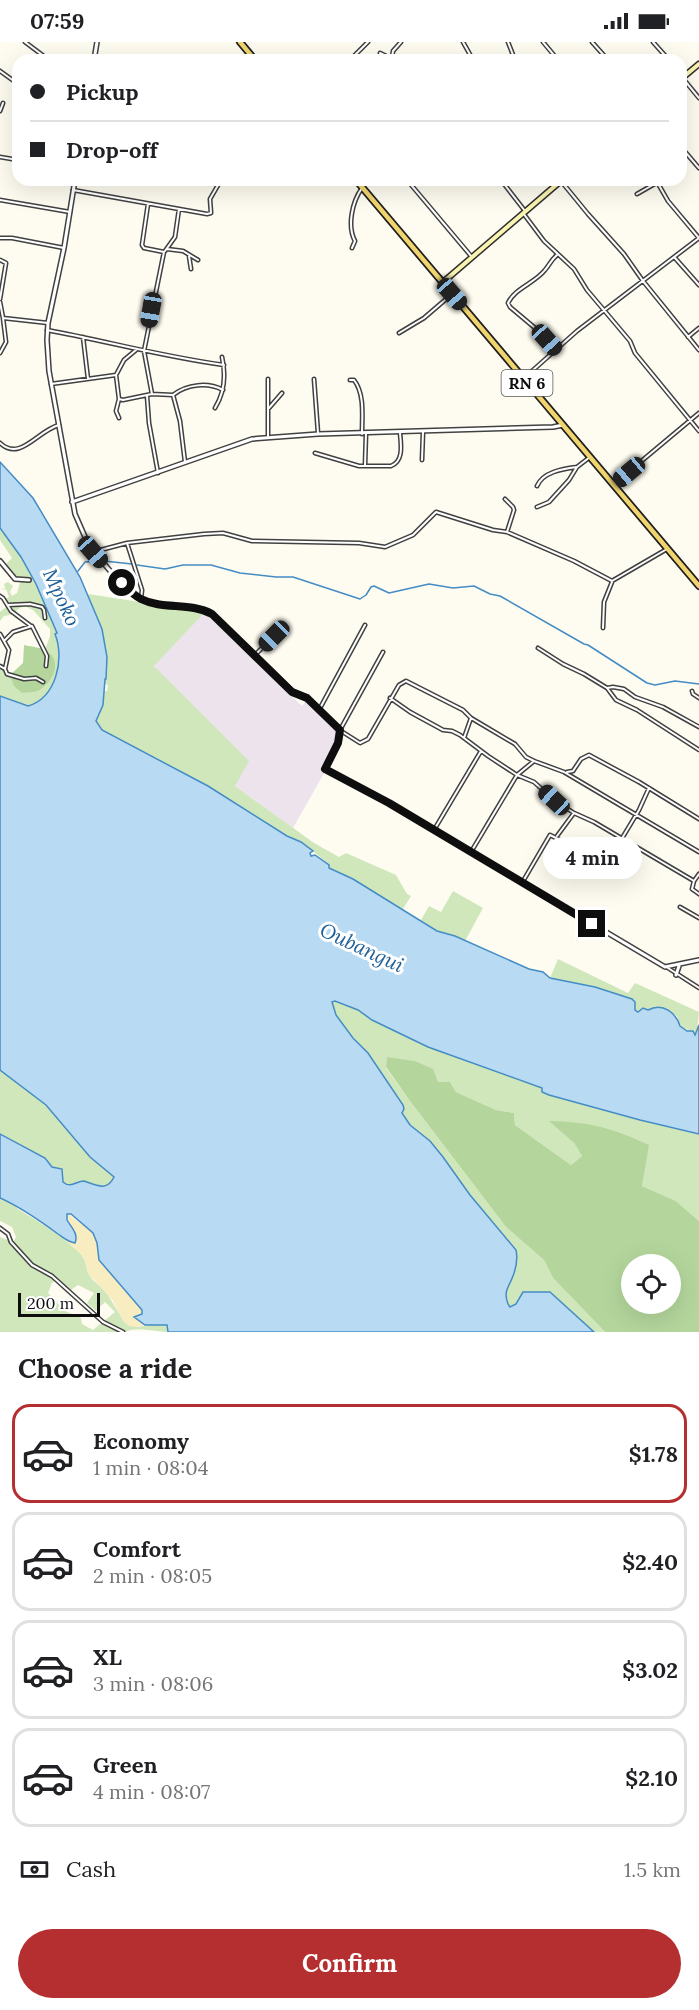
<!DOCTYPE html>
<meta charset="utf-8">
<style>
:root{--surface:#fff;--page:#f6f6f6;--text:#202124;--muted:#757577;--line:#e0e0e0;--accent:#b62f30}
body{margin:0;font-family:Lora,serif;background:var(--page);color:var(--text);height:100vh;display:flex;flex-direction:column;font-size:22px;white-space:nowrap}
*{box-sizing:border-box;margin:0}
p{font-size:20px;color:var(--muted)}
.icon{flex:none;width:33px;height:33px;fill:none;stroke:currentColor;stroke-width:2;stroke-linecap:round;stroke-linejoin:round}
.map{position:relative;height:1290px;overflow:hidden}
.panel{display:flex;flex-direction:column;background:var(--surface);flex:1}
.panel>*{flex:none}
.hud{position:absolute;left:12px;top:12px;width:675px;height:132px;border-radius:18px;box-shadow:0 6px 24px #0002;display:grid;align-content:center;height:132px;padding:0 18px;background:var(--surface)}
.fabs{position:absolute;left:621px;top:1212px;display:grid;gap:12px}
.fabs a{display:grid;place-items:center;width:60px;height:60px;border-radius:50%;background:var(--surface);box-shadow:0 6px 24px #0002;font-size:30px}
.scale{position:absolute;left:18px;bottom:15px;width:82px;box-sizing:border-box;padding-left:6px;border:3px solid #0e0e0e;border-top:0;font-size:16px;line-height:21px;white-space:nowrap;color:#0e0e0e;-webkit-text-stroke:4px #fff;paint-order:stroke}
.end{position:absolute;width:27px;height:27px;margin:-14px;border:8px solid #0e0e0e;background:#fff;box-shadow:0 0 0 3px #fff}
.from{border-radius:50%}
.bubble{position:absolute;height:42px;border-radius:21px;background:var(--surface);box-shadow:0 6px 24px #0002;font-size:20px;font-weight:700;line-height:42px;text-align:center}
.car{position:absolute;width:18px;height:36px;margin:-18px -9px;border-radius:8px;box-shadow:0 0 4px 2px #0007;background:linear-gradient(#222 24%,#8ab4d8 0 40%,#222 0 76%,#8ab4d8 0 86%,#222 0)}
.hud b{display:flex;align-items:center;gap:21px;height:57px;font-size:22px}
.hud b+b{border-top:2px solid var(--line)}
.hud i{width:15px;height:15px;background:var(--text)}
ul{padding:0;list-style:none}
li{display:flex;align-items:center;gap:18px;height:99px;margin:0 12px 9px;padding:0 6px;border:3px solid var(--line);border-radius:18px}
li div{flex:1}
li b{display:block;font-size:22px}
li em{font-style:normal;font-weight:700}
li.active{border-color:var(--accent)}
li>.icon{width:54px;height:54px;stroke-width:1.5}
h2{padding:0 18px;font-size:27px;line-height:72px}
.pay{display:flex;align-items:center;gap:15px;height:66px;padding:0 18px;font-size:22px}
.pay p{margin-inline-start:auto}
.cta{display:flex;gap:12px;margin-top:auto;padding:12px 18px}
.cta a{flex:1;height:69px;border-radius:36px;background:var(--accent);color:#fff;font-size:24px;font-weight:700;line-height:69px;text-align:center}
.status{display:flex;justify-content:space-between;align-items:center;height:42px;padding:0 30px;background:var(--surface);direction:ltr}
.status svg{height:16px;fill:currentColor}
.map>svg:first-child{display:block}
.industrial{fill:#ece3ec}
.green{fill:#d0e7bc;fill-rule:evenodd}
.forest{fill:#b4d69c;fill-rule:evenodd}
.sand{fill:#f7edc0}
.water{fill:#b8daf2;stroke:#448cc5;stroke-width:1.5}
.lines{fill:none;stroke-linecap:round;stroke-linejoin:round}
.stream{stroke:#448cc5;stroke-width:1.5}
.minor-casing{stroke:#414141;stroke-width:5}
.tertiary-casing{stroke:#414141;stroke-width:6}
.secondary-casing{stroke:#303030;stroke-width:7}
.primary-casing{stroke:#1f1f1f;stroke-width:8}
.minor{stroke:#fff;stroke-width:2}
.tertiary{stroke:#fff;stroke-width:3}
.secondary{stroke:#faf4b0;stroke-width:4}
.primary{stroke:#f0d56f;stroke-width:4.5}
.route{stroke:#0e0e0e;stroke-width:8}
.labels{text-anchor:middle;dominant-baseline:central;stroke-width:6;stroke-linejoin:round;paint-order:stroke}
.shield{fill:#fff;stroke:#565656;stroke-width:1.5}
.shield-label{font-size:16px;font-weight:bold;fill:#0e0e0e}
.water-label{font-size:20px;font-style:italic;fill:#1f5f98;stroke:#fff}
</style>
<div class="status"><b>07:59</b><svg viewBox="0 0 49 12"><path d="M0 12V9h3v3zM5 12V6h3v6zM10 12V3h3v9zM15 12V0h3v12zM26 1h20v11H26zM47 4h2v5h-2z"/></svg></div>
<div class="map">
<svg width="699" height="1290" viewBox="0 0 699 1290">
<rect width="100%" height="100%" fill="#fefcf0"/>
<path class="industrial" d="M205,570L302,664L306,659L344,696L293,786L235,744L154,623Z"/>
<path class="green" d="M0,486L21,515L36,542L57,591L55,593C65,618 56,656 28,664L0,654V623L7,634L10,633L45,608L50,594V587L33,568L24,564L17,568L15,572L4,574L0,579V570L7,564L5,557L9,555L6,547L1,548L5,546L4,542L8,540L13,544L10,550L12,554L17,551L21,537L13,533L5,523L12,516L0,498Z
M88,552L205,570L154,624L249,719L235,744L314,801L339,815L346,811L396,833L407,852L411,854L403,867L328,826L329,822L301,800L287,794C236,762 186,732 132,705C120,699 100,692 96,679L103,663L104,649H107L108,643L105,642Z
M453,849L483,866L465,899L437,889L421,878L429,864L441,870Z
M558,917L628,951L635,941L699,970L697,992L695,993C687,984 681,990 677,974L653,966L648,968L643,967L638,970L620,955L610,950L550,936Z
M333,959L358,968L372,978L428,1005L515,1036L542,1046L549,1053L640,1078L699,1092V1179L676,1159L642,1144L648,1103L550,1079L574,1101L582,1114L571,1123L515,1083L514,1071L496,1068L456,1050L450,1040H438L415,1019L387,1016L386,1026L410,1059L506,1185L544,1218L553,1236L605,1290H594L550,1250L517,1260L512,1265L508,1262L506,1248L513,1235L517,1217L514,1206L504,1196L470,1153L443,1115L430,1099L410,1083L402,1071L404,1067L403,1063C389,1047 381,1028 369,1012C358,999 331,976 333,959Z
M0,1028L46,1063L90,1115L113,1134V1137C105,1150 96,1143 84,1139C76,1139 71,1146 63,1140L62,1127L52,1125L45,1116L0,1092Z
M0,1156L11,1160L18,1167L58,1192L81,1212L85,1219L88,1231L93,1238L106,1250L119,1271L137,1285L158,1282L168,1284V1290C154,1290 138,1284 125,1290H0V1195L13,1200L16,1195L12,1185L0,1179ZM58,1237L71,1248L78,1243L94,1251L87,1261L96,1269L105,1260L115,1270L93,1288L82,1282L81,1276L65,1269L48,1251L52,1241Z"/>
<path class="forest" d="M24,603C32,605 42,605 48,610C62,620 53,639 41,647C36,651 28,650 22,651L14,644L10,633L23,621Z
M387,1015L415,1019L433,1027L438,1040H450L456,1050L496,1068L514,1071L515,1083L571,1123L582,1114L574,1101L549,1079C591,1080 612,1086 649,1103L642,1144L676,1159L699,1179V1290H605L553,1236L544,1218L506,1185L410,1059L386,1025ZM670,1222V1262H632V1222Z"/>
<path class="sand" d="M68,1172L93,1191L96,1196L99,1211L111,1231L121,1245L142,1268L143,1271L134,1275L145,1283L137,1285L129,1284L123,1279L113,1259L88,1231L85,1219L81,1212L63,1196L71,1200L77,1199L75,1190L66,1178Z"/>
<path class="water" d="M0,420L33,456L80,535L102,587L107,615L106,637H105L103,663L96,679L102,688L208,744L287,794L301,800L313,809L310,811L311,814L315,813L329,823V826L353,837L437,889L455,894L529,927L543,930L550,936L595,945L632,957L635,960V968L638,970L643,966L648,968C663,960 676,971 680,984L687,989H693L695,993L699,983V1092L640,1078L549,1053L542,1050V1046L428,1005L372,978L358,968L335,959L332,960L336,973L353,996L368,1011L403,1063L404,1067L402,1071L410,1083L430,1099L443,1115L470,1153L516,1208C518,1217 516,1226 513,1234C509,1245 503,1249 508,1262L510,1265L516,1262L523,1250H550L594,1290H168L167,1283H145L134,1275L142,1272V1268L99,1218L97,1201L93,1191L71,1172H67V1178C71,1185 79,1192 75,1201C68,1200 64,1196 58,1192C43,1181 16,1163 0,1156V1092L45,1116L52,1125L62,1127L63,1140C71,1147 76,1139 84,1139C96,1143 107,1150 114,1135L90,1115L46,1063L0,1028V654L28,664C56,656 65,617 55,592L57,591L36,542L21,515L0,486Z"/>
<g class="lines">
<path class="stream" d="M104,519L132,522
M137,523L165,527L183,523H211L240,531L276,535H293L360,557L366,553L371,545L374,544L389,551L429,542L453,546L474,544L490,552L500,554L584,602L588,603L647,641L655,643L675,639L699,642
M78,529L85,520L97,519"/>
<g class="minor-casing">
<path id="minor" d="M25,0L49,18
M463,0L473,18
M508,0L515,18
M543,0L558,18
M592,0L608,18
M653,0L669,18
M380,11L394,18
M392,16L393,9L401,0
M350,18L368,0
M0,29L18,42
M681,34L699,56
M0,69L3,61
M681,105L699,126
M0,115L18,118
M407,138L471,214
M501,138L525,169
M656,138L668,159L699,196
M561,139L588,172L624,212L643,239L699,308
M73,148L207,172L211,171L210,157L221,138
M637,152L658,140
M0,158L70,170
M148,162L142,203L144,206L164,210L144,309L152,352
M523,171L544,199L574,227L587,248L630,299L635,311L699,389
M0,196H12L64,206
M352,206L355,199C347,184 352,160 362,146
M167,207L183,209L198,218
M165,209L175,195L179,167
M189,214L191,227
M675,216L699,243
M0,218L6,221L0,257
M0,260L3,276
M47,288C106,299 164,315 224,323
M399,291L424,276L452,252
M83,295L88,337
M688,295L699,286
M556,308L535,286L510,265L508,261C515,246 535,241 545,228C550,222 551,218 557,213
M0,311L6,300L3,276L48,281
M116,333L124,318L136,308
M314,337L318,391
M523,337L577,289L699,196
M350,338H354C365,352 362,375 362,392
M51,342L116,333L119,357L123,358L152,352L173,353L180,379L185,420
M173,353C187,342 208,340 223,348
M147,354L149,381L158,431
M215,366C225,350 226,333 222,315
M269,366L282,351
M119,376L116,369L119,357
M268,394V337
M0,401C20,420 37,389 59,383
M315,411L359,424H391C404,419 401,403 400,391
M422,418L423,390
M365,424L366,391
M614,442L699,371
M537,444C543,430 562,427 577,425
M505,457L513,465L514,468L507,490
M537,465L549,460L569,438L577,425L590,415
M127,501L142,548L141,557
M93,510L127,501L204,492L223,491L252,499L359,501L385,505L413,493L436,470L493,488L507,490L574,519L612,539L667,507
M0,554L3,556L11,569L31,584
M8,563L30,562L42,565L44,568L45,576
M603,586L604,560L612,540
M0,592L9,608L5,627
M4,599L13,590L32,584L47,614L46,624
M538,606L563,622L584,632L607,646L616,658L637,668L699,708
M255,613L274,594
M0,624L5,627L7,632L24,637L36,636L43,640
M607,646L613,645L624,647L635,655L663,665L699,685
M692,649L693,652L699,656
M390,656L410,670L443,688L452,689L460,693L488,714L517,733L534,740L554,758L574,771L594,780L694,839
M319,668L365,583
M340,688L383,610
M341,689L360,701L368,697L399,643L406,639L463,668L471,676L515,702L526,715L534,719L564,730L699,810
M464,696L471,676
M567,730L573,729L581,717L589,713L639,740L699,777
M434,788L481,709
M557,794L574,771
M471,810L517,733L534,719
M699,832L694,839L692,847L699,852
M522,841L550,793L596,816L603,817L615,808L639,768L649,746
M680,865L699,876
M668,926L699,946
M0,1186L8,1192L11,1200L32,1223L52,1234L103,1280L123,1290"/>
</g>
<g class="tertiary-casing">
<path id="tertiary" d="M94,18L97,0
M75,138L64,206L48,281L47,298L49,329L75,472L89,504L111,530L137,555L151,561L200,567L212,572L292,649L307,656L340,688L338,701L325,727L389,761L665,925L699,918
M72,460L252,397L318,392L553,385L563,383
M0,519L15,537L29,538
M676,933L679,924"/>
</g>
<g class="secondary-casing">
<path id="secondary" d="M681,37L699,22
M442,241L562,138"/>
</g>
<g class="primary-casing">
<path id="primary" d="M240,0L255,18
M356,138L699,544"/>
</g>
<use href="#minor" class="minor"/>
<use href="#tertiary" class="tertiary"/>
<use href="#secondary" class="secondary"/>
<use href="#primary" class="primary"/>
</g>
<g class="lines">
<path class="route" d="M122,541C128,547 133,553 141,557C163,568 190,560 212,572L292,650L307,656L340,688L338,701L325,727L389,761L592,882"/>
</g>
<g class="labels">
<rect class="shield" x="501.5" y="328" width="51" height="26" rx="4.5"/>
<g class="shield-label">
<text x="527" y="341">RN 6</text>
</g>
<g class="water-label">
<text transform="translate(62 555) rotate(65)">Mpoko</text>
<text transform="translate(362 905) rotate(25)">Oubangui</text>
</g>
</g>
</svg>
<div class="fabs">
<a><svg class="icon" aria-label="locate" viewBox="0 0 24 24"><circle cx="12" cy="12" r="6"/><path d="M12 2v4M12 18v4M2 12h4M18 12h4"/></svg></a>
</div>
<div class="scale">200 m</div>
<i class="end from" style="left:122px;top:541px"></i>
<i class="end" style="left:592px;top:882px"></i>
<div class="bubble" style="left:543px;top:795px;width:99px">4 min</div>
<i class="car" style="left:452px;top:252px;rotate:139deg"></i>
<i class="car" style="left:151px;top:268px;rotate:190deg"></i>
<i class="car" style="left:547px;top:298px;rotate:138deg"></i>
<i class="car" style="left:629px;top:430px;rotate:230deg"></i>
<i class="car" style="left:93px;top:510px;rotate:139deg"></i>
<i class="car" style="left:274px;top:594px;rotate:225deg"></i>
<i class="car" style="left:554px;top:758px;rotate:313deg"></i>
<div class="hud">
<b><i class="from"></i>Pickup</b>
<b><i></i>Drop-off</b>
</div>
</div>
<section class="panel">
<h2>Choose a ride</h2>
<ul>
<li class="active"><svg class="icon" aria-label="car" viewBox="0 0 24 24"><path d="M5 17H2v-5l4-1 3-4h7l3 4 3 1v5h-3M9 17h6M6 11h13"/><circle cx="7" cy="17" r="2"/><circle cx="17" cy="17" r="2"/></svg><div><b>Economy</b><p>1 min · 08:04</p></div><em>$1.78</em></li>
<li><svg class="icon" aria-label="car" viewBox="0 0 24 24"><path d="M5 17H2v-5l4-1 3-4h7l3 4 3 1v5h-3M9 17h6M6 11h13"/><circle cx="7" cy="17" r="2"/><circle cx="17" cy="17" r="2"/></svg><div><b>Comfort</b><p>2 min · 08:05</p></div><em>$2.40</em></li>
<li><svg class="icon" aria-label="car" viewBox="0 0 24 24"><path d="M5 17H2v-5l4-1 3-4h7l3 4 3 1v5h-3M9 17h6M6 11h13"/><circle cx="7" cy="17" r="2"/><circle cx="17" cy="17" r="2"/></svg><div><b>XL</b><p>3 min · 08:06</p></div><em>$3.02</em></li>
<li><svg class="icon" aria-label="car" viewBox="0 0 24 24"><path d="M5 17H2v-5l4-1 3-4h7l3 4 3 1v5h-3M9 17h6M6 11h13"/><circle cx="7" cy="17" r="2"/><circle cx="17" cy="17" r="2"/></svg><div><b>Green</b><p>4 min · 08:07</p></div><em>$2.10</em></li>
</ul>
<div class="pay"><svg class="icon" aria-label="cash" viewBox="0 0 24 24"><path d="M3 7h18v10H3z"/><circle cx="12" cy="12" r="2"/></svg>Cash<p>1.5 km</p></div>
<div class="cta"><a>Confirm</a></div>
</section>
